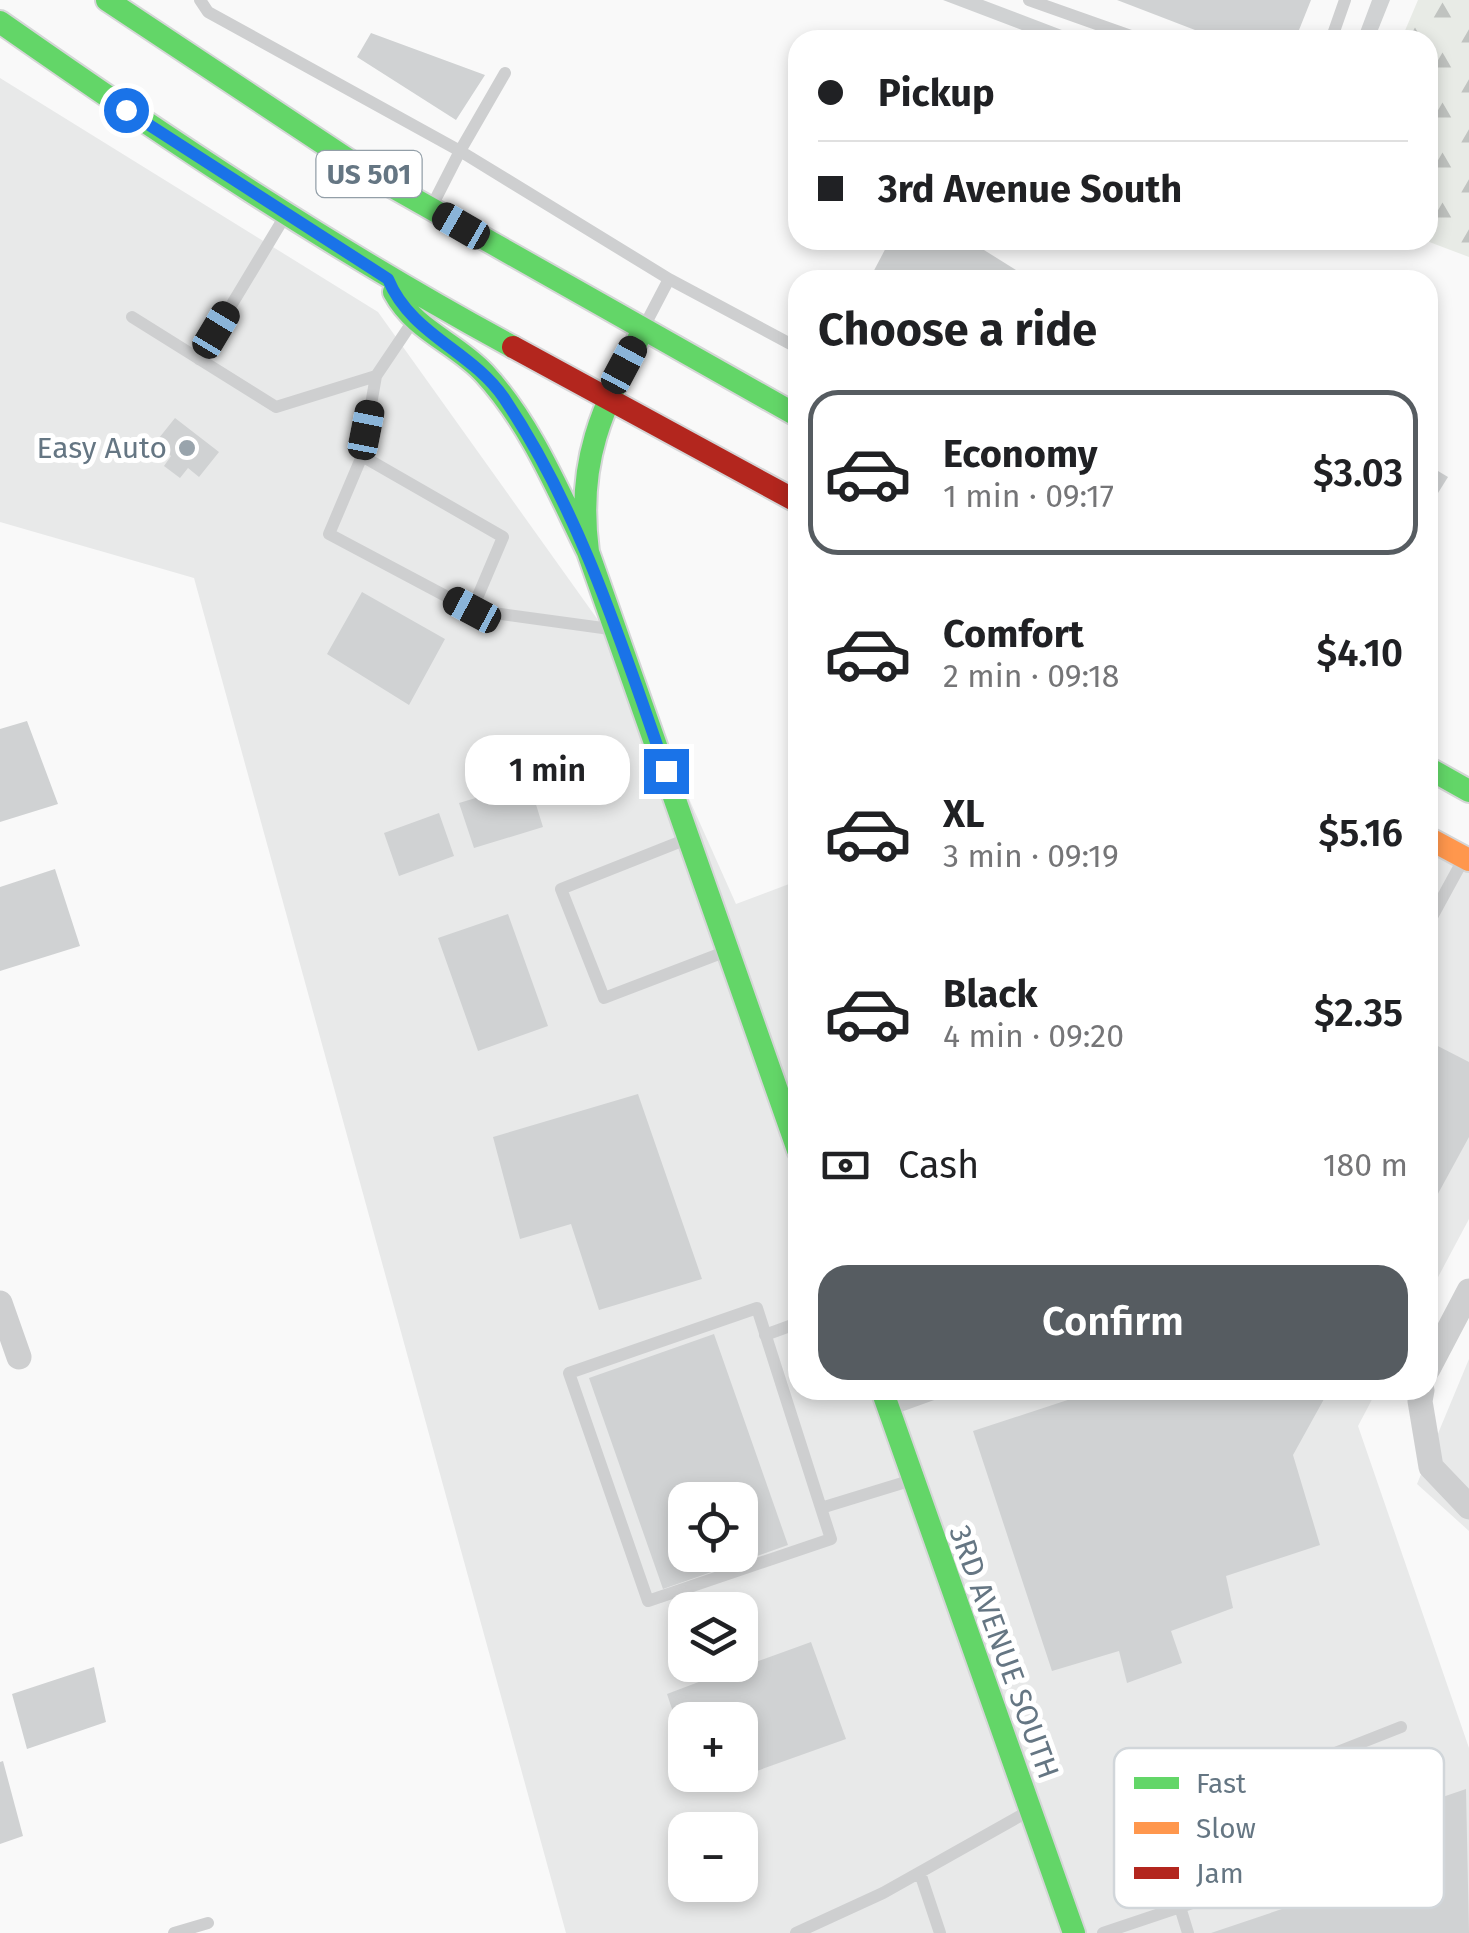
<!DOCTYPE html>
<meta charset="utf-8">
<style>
:root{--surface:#fff;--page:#f6f6f6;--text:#202124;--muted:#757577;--line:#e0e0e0;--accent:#565c61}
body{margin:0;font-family:"Fira Sans",sans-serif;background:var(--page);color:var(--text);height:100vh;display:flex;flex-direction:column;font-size:38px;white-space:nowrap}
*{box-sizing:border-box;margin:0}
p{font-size:32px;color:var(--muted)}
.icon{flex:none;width:55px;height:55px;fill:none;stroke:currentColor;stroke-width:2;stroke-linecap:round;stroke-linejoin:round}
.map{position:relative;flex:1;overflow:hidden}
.side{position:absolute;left:788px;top:270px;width:650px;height:1130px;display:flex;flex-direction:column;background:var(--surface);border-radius:30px;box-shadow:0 5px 15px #0003}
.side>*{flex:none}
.guide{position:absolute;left:788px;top:30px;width:650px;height:220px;border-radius:30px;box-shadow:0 5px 15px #0003;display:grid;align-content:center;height:220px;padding:0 30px;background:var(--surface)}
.controls{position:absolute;left:668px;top:1482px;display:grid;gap:20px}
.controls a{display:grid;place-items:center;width:90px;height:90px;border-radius:20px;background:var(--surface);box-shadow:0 5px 15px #0003;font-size:50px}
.end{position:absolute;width:45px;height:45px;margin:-22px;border:12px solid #1a73e8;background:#fff;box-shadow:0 0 0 5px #fff}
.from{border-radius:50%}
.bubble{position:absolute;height:70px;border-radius:30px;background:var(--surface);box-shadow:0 5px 15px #0003;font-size:32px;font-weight:600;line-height:70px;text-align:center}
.car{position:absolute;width:30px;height:60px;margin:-30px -15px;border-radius:12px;box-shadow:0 0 8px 2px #0007;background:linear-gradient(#222 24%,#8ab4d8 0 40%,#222 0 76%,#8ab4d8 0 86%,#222 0)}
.guide b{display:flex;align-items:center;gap:35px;height:95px;font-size:38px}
.guide b+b{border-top:2px solid var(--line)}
.guide i{width:25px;height:25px;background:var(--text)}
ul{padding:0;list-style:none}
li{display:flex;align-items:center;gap:30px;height:165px;margin:0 20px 15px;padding:0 10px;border:5px solid transparent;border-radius:30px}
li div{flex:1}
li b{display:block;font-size:38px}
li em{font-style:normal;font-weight:600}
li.active{border-color:var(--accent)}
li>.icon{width:90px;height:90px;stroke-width:1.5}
h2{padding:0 30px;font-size:45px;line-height:120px}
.pay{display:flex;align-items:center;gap:25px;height:110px;padding:0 30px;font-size:38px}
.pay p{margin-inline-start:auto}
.primary-button{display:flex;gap:20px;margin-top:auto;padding:20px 30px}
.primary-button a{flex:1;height:115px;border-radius:30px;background:var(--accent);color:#fff;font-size:40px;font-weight:600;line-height:115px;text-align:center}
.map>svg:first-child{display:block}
.built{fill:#e8e9e9;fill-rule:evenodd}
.forest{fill:url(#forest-firs)}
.building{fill:#d0d2d3;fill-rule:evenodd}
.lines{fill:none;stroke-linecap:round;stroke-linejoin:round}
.fast-casing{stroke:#d5d6d7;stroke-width:26}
.slow-casing{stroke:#d5d6d7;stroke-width:26}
.jam-casing{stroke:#d5d6d7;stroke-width:26}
.lane{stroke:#cecfd0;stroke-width:12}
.street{stroke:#cecfd0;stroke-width:25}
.fast{stroke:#63d668;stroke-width:22}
.slow{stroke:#ff974d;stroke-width:22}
.jam{stroke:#b3261e;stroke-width:22}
.route{stroke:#1a73e8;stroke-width:12}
.poi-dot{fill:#99a4ac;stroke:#fff;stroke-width:4}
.labels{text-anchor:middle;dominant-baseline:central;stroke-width:10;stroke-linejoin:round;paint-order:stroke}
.shield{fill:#fff;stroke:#939fa8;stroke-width:2.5}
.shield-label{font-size:28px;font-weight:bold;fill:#657683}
.poi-label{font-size:30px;fill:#657683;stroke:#fff;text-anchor:end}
.street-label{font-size:30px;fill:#657683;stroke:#fff}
.key{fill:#fff;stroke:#d1d6da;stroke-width:2.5}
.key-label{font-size:28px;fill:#657683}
</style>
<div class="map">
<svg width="1469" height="1933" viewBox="0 0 1469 1933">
<defs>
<pattern id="forest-firs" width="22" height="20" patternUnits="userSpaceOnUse" patternTransform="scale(2.5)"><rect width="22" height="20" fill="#e8ebe6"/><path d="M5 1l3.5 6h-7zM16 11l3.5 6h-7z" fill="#c0c3c0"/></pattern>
</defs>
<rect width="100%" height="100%" fill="#f9f9f9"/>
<path class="built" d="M0,78L378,312L628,662L736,904L797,881L798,1390H1377L1358,1426L1469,1748V1933H566L194,578L0,522ZM685,1500H740V1555H685ZM685,1610H740V1665H685ZM685,1720H740V1775H685ZM685,1830H740V1885H685Z
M1428,838L1469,860V1219L1428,1296Z
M1469,1359V1531L1417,1484Z"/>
<path class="forest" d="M1418,0H1469V257L1424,240L1428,40H1401Z"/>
<path class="building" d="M943,0H983L1088,40H1048Z
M1117,0H1311L1295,40H1221Z
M1372,0H1390L1374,40H1357Z
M371,33L485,75L456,120L357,57Z
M890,240H968L1032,280H869Z
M175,418L219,452L199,477L188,468L180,478L164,466L171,456L155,443Z
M1428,465L1448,477L1428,509Z
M362,592L445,639L409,705L327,654Z
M27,721L58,804L0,822V729Z
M529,782L543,827L474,848L459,803Z
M439,813L454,856L399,876L384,833Z
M55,869L80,946L0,971V887Z
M508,914L548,1026L478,1051L438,938Z
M1428,1041L1469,1062V1137L1428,1212Z
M638,1094L702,1279L599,1310L571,1224L520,1239L493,1137Z
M714,1334L788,1545L663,1589L589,1378ZM685,1500H740V1555H685Z
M1098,1390H1329L1293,1455L1320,1545L1226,1576L1233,1608L1171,1631L1182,1663L1127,1683L1119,1651L1052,1671L973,1431Z
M811,1642L846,1739L701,1791L695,1775H740V1720H685L684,1745L667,1694L704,1680L697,1665L739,1668Z
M94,1667L106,1722L27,1749L12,1694Z
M3,1761L23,1836L0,1844V1762Z
M1466,1789L1469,1933H1211L1395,1871L1375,1820Z"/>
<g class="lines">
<g class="fast-casing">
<path id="fast" d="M107,0L368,173L798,416
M0,22C167,139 334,250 513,347
M394,292C415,331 455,342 484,373C531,424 558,491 588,552
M643,330C602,409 576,461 588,552L798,1150
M1428,768L1469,791
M882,1390L1074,1933"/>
</g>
<g class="slow-casing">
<path id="slow" d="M1428,838L1469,860"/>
</g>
<g class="jam-casing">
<path id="jam" d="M513,347L798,502"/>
</g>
<path class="lane" d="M200,0L208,12L460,151L433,204
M1029,0L1142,40
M1331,40L1345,0
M505,73L460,151L669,279
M132,317L276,407L376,376
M411,324L376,376L362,456L329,534L472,610L610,629
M645,325L669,279L798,348
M199,359L282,221
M362,456L503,537L472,610
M687,839L561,889L604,998L727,951
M1428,924L1463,860
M765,1335L798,1323
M894,1408L944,1390
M821,1508L831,1539L648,1601L569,1373L757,1308L821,1508L909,1481
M920,1873L940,1933
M1180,1907L1188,1933
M174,1933L208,1923
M796,1933L883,1893L1027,1812
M1103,1933L1368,1844L1335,1753L1401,1727"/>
<path class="street" d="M0,1303L19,1357
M1428,1369L1469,1291
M1422,1390L1420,1401L1431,1467L1469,1507"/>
<use href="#fast" class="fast"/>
<use href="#slow" class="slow"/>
<use href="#jam" class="jam"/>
</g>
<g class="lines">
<path class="route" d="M126,110L388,279C411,335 471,350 504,398C581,513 621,642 666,771"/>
</g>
<circle class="poi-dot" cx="187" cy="448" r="10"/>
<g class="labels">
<rect class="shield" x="316.5" y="151" width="105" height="46" rx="8"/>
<g class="shield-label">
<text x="369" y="174">US 501</text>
</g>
<g class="poi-label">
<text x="167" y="448">Easy Auto</text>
</g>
<g class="street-label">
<text transform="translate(1004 1652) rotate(70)">3RD AVENUE SOUTH</text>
</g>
</g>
<rect x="1114" y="1748" width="330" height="160" rx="15" class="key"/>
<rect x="1134" y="1777" width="45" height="12" fill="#63d668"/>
<rect x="1134" y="1822" width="45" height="12" fill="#ff974d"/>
<rect x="1134" y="1867" width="45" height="12" fill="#b3261e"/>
<g class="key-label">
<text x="1196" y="1793">Fast</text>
<text x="1196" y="1838">Slow</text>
<text x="1196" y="1883">Jam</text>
</g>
</svg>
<div class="controls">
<a><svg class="icon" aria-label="locate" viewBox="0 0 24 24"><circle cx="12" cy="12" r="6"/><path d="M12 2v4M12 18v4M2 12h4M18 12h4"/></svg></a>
<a><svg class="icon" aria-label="layers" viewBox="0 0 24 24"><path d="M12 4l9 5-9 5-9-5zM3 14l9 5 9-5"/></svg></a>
<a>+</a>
<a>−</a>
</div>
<i class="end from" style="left:126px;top:110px"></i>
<i class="end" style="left:666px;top:771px"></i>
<div class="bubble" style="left:465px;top:735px;width:165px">1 min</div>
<i class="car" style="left:461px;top:226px;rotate:300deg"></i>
<i class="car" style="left:216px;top:330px;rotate:31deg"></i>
<i class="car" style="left:624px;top:365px;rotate:28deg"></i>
<i class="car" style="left:366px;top:430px;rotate:11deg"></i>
<i class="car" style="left:472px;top:610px;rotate:298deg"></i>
<div class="guide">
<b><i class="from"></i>Pickup</b>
<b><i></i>3rd Avenue South</b>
</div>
<section class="side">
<h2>Choose a ride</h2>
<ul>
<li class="active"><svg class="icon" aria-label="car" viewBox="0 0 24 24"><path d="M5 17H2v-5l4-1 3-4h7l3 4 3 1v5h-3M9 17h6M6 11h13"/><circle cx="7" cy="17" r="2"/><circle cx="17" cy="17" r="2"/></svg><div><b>Economy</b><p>1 min · 09:17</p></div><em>$3.03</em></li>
<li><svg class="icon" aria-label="car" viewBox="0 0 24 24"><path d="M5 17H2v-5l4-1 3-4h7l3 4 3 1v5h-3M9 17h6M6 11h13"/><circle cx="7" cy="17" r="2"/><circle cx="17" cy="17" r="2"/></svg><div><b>Comfort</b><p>2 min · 09:18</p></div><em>$4.10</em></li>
<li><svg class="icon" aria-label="car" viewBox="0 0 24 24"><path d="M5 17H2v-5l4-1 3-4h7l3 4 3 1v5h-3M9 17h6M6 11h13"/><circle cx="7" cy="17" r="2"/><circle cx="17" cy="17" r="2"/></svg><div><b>XL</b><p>3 min · 09:19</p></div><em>$5.16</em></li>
<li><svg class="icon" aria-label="car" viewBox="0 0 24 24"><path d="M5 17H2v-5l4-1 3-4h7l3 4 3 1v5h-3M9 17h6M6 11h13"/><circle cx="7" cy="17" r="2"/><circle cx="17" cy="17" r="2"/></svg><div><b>Black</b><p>4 min · 09:20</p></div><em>$2.35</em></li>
</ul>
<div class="pay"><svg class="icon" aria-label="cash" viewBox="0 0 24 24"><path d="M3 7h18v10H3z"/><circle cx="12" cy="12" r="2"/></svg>Cash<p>180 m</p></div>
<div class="primary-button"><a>Confirm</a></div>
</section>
</div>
